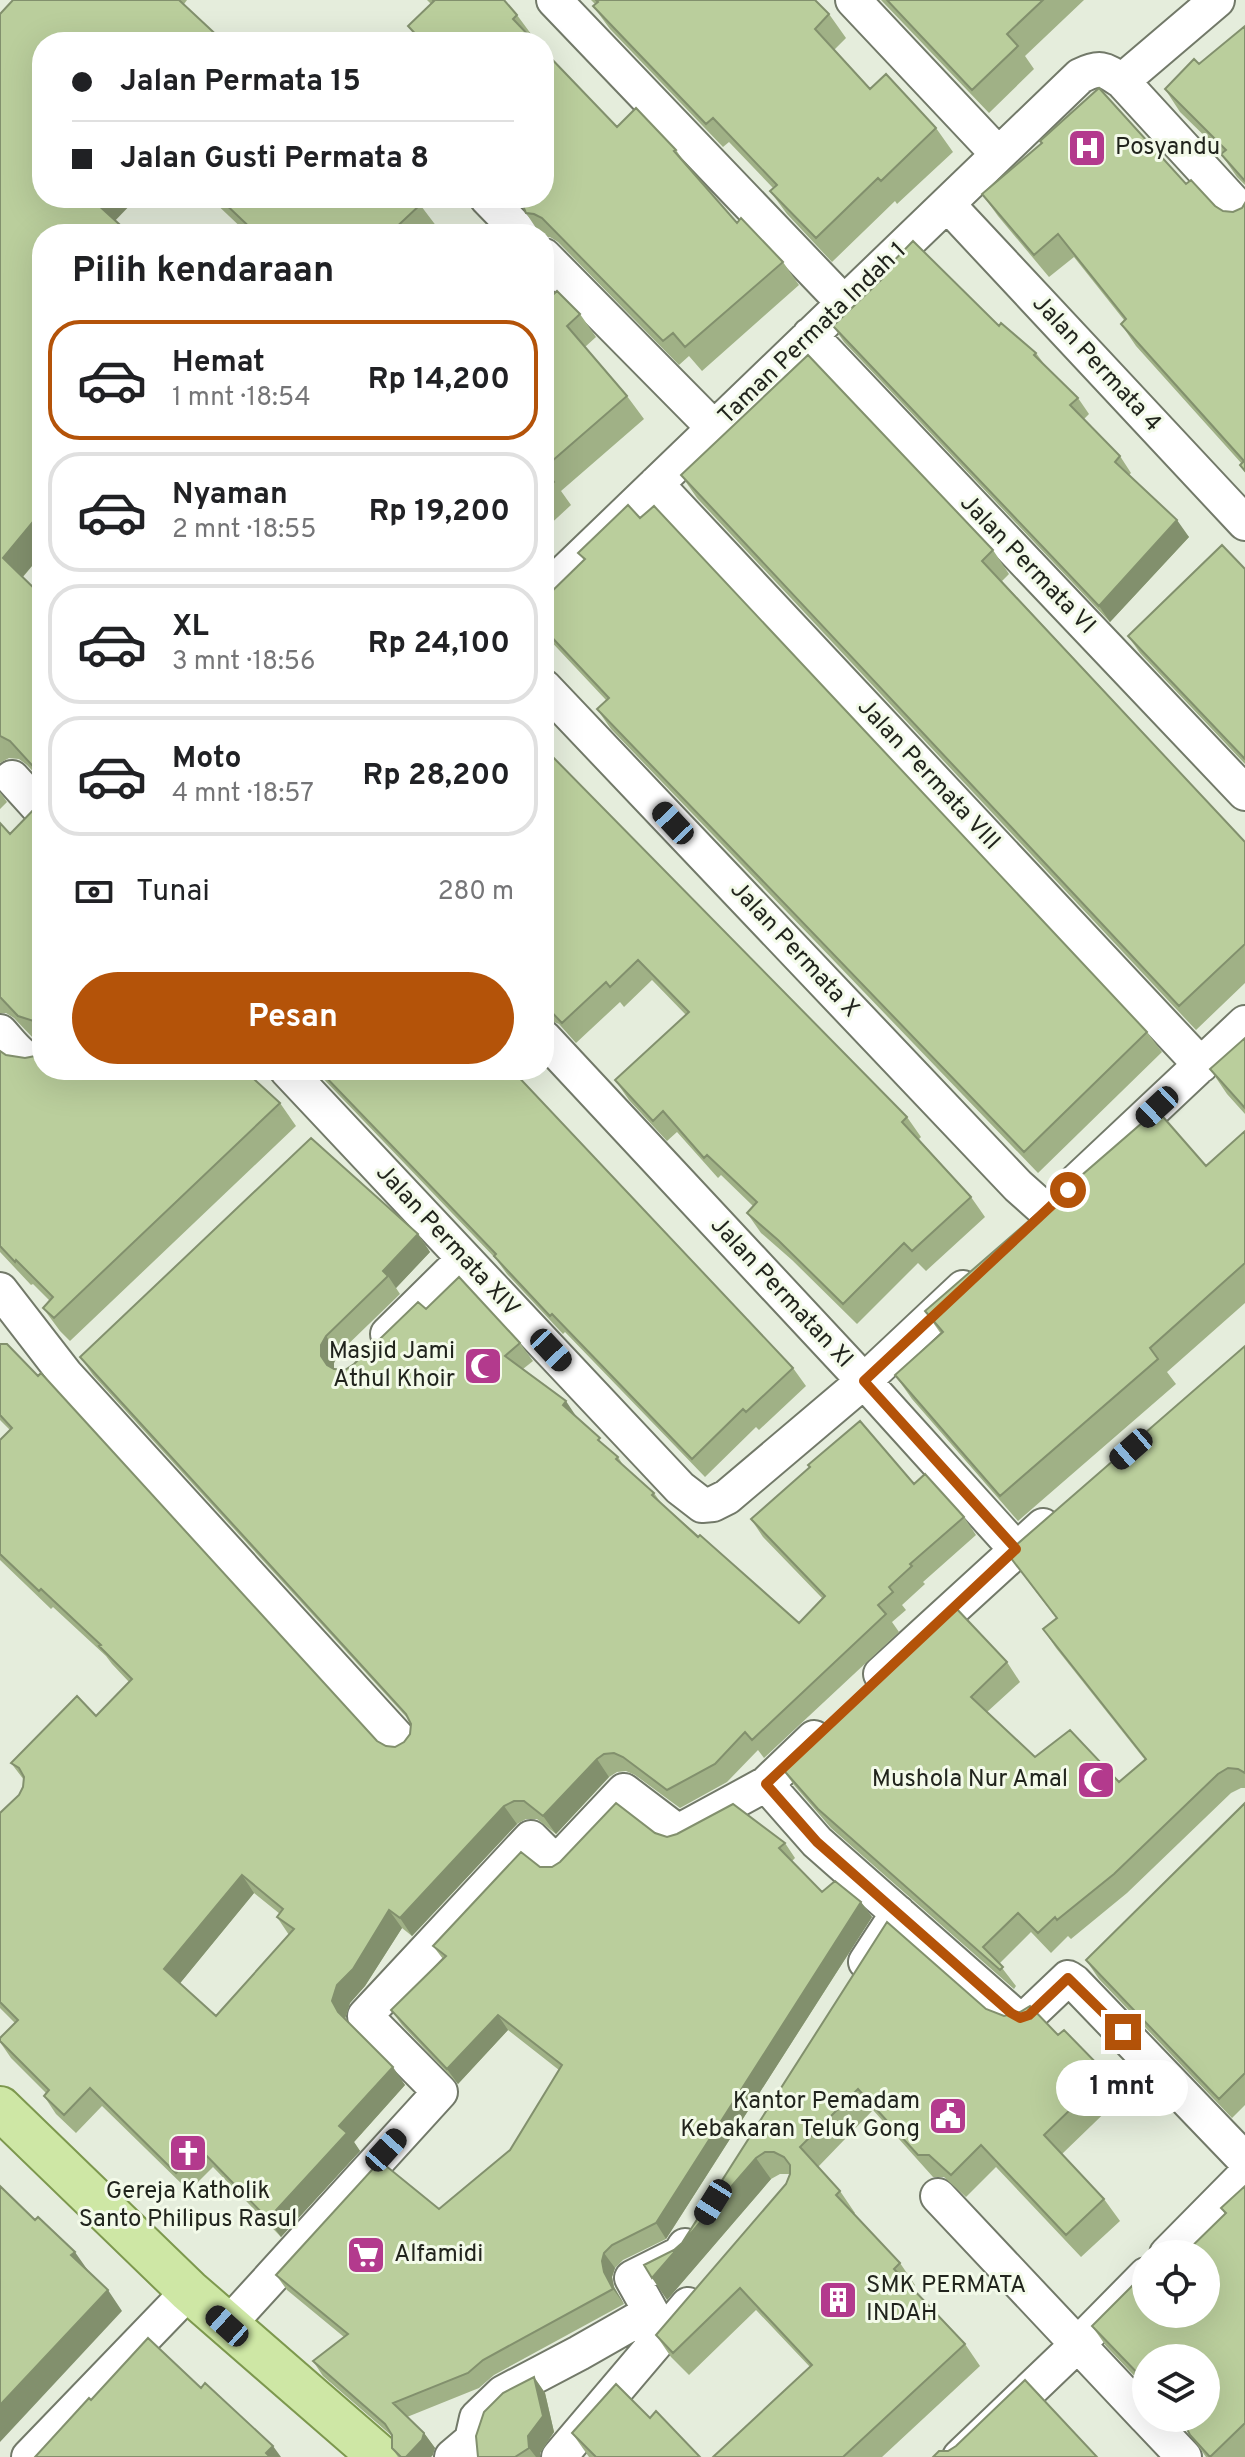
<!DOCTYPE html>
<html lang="id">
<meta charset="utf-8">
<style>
:root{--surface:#fff;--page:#f6f6f6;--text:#202124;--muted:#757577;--line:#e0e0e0;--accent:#b45309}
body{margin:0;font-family:Overpass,sans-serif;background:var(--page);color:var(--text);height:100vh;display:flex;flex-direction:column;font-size:30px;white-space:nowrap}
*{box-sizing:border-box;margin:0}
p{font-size:26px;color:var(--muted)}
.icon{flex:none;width:44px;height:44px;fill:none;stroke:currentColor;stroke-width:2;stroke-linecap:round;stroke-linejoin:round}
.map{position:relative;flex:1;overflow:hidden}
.panel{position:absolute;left:32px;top:224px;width:522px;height:856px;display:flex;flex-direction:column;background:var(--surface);border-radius:32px;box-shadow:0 8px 32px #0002}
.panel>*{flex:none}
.top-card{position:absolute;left:32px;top:32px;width:522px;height:176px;border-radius:32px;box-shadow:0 8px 32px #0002;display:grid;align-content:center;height:176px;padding:0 40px;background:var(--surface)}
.buttons{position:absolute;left:1132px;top:2240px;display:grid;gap:16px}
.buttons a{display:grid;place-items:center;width:88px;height:88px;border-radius:50%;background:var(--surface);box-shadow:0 8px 32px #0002;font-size:40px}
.end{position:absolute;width:36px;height:36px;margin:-18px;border:10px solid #b45309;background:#fff;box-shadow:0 0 0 4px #fff}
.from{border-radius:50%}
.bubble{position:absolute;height:56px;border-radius:28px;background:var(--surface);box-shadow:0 8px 32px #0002;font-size:26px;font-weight:700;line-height:56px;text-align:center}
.car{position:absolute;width:24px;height:48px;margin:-24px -12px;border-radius:10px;box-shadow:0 0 6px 2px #0007;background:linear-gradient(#222 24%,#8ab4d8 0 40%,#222 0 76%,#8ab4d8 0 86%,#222 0)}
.top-card b{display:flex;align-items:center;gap:28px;height:76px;font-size:30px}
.top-card b+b{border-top:2px solid var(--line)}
.top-card i{width:20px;height:20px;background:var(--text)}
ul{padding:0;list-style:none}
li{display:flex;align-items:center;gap:24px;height:120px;margin:0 16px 12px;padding:0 24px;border:4px solid var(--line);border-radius:32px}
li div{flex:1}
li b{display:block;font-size:30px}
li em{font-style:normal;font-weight:700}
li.selected{border-color:var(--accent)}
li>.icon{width:72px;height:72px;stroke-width:1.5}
h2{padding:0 40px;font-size:36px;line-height:96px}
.pay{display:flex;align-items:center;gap:20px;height:88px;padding:0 40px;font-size:30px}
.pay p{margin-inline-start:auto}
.button{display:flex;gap:16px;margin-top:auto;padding:16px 40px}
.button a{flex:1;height:92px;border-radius:48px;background:var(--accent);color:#fff;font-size:32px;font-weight:700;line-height:92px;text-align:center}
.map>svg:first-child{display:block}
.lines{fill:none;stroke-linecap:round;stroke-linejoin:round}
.minor-casing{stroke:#727969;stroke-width:38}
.major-casing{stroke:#7d984e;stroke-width:46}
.minor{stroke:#fff;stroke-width:34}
.major{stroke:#cee7a5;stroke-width:42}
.wall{fill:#a0b186;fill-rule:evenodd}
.shaded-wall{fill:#82906d}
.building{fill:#bace9c;stroke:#82906d;stroke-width:2;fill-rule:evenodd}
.route{stroke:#b45309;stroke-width:10}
.labels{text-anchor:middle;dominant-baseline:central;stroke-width:6;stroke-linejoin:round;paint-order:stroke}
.poi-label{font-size:24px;fill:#21241d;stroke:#f3fae9;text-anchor:start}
.street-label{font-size:24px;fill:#21241d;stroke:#f3fae9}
</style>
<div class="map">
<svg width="1245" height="2457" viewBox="0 0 1245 2457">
<rect width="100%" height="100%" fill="#e5eddc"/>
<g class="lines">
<g class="minor-casing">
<path id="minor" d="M554,0L844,303
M853,0L998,154
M1122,81L1217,0
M487,198L522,234
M948,205L1245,523
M544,256L714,428
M810,335L1245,793
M656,484L1201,1065
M544,592L1080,76C1100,66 1104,69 1122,81L1245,215
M544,687L1018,1186L1046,1211
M12,778L42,811
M0,1032C12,1045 23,1063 42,1062
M544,1038L864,1381L1016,1549
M287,1070L680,1488L702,1505L713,1504L727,1497L864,1381L963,1288
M1077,1181L1245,1023
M0,1290L65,1374L404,1745
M388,1334L464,1259
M881,1674L1043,1526
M766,1784L817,1842L1011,2013L1020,2018L1029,2015L1068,1978L1074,1982L1245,2160
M866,1962L898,1913
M938,2196L1146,2417
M1167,2254L1245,2175
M227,2326L440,2092L365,2016L531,1838L556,1863L624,1791L678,1832L766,1784L814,1738
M1147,2418L1184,2457
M29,2457L189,2291
M452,2457L472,2440L477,2418L503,2393L579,2353L651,2312L632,2278L680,2254L685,2246
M559,2457L688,2305
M960,2457L1077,2345L1146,2275"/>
</g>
<g class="major-casing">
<path id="major" d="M0,2108L189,2291L380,2457"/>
</g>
<use href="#minor" class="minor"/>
<use href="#major" class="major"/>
</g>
<path class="wall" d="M13,0H187L184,4L42,234V554L23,577L42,596V781L27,765L19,759L9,758L0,763V14Z
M427,0H504L517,15L534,38L533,39L535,42H420L408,26L431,4Z
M591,0H815L829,14L846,38L834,50L870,89L936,128L953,152L897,204L895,201L832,262L787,214L770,191L773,188L729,142L723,147L610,29L593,6L595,4Z
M881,0H1084L1025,56L1034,69L989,113Z
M1245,26V185L1237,177L1221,154H1223L1180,112L1165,89L1199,64Z
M617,127L676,150L687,166L737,223L783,262L799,285L702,371L689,356L679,365L558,242L550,237H544V234H540L526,213L524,207L515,198H544Z
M1186,184L1223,211L1233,212L1242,208L1245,203V472L1240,465L1242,464L1136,346L1121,324L1124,320L1074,257L1049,277L998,216L982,194Z
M210,198H415L437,227L430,234H248Z
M879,276L999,326L1036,353L1044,364L1078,398L1089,414L1084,419L1120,456L1131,473L1129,475L1189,537L1110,622L844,342L833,326L881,279Z
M544,303L580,314L596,337L585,347L627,396L644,419L561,491L571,505L544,530Z
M681,475L993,550L1009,574L1002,581L1245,842V983L1196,1030L697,498Z
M578,553L1147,1032L1162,1052L1038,1173L611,729L597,709L606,700L544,634V599L584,560Z
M1245,569V764L1140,653L1128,636Z
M544,748L907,1117L921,1137L919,1139L971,1197L985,1217L926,1271L918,1263L857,1324L792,1260L761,1233L747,1213L753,1206L721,1175L718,1178L677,1132L667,1141L629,1100L615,1080L686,1015L652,980L624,1007L620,1002L576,1043L559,1024L547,1019L544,1015Z
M0,792L7,802L0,809Z
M42,801V1042L35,1040L14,1018L6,1013H0V823L10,834Z
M1245,1038V1114L1227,1094L1210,1069Z
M0,1051L6,1055L280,1103L296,1126L70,1341L60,1331L43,1308L50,1301L33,1284L31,1285L0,1252Z
M315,1070H512L793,1368L806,1386L759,1430L756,1427L705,1477L565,1332L563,1334L507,1274L496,1259Z
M1245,1131V1303L1167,1372L1176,1384L1018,1521L912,1399L895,1375L941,1334L925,1311L1206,1166Z
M418,1234L430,1252L396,1288L400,1294L338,1354L334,1363V1369L345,1370L354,1364L426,1309L520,1343L533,1361L523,1369L578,1419L608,1449L618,1457L625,1468L654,1493L661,1503L799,1623L822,1598L763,1537L751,1519L914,1484L964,1517L976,1535L923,1582L925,1584L902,1605L906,1610L892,1622L899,1632L764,1758L758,1750L727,1782L680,1808L635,1775L626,1771L617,1772L609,1777L556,1834L537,1819H526L517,1824L412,1936L402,1928L365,1986L350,2003L345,2019L405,2085L354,2142L360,2151L281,2237L213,2167L189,2191L102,2106L76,2133L56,2114L44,2096L46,2093L11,2058L0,2042L15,2023L0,2008V1813L19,1795L23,1787L24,1780L11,1763L96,1716L129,1682L112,1664L106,1656L53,1607L51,1609L0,1560V1440L10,1430L0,1420V1344L377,1741L386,1746L395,1747L404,1742L410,1734L411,1722L93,1375L80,1357ZM254,1893L280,1914L277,1917L289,1935L216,2016L180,1983Z
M1245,1346V1788H1241L1231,1793L1127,1893L1071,1939L1068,1936L1051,1953L1031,1932L999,1964L1016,1986L1014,1989L831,1828L794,1785L780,1766L914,1644L1007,1662L1020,1682L987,1712L1035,1757L1119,1782L1145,1760L1056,1648L1043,1629L1056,1618L1007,1553Z
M1245,1803V2105L1232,2118L1099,1979L1086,1960Z
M655,1833L667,1837L785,1843L795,1858L792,1861L822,1892L861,1902L872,1917L666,2239L623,2260L615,2268L612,2277L614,2287L624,2304L494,2375L479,2388L407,2417L424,2433L435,2448L431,2457H398L392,2448V2436L323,2376L313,2361L344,2337L287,2290L276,2275L439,2209L510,2150L559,2070L508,2030L458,2084L402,2025L391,2010L443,1959L433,1946L540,1867H552Z
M887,1922L986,2009L1058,2035L1107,2074L1122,2096L1062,2154L1104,2199L1120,2221L1081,2257L996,2167L966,2197L944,2177H933L873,2110L818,2167L840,2191L855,2213L854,2214L900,2263L915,2285L912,2288L965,2344L980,2366L882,2457H713L810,2367L756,2310L689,2375L671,2357L656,2335L786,2184L790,2174H780L771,2179L667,2300L674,2250L682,2243Z
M1245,2186V2457H1206L1189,2433L1175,2418H1206L1146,2358V2388L1106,2346L1092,2326L1139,2282L1146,2314L1225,2214L1221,2208Z
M534,2377L545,2393L554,2432L540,2453V2457H478Z
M650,2418L700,2457H589L572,2433Z"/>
<path class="shaded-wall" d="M98,198H137L111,225L95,202Z
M42,511V554L19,581L3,558Z
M1177,520L1189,537L1110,622L1099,606Z
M418,1234L430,1252L396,1288L388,1276L383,1271Z
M326,1336L338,1354L334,1363V1374L321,1356V1345Z
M566,1401L578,1419L563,1405Z
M597,1759L609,1777L556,1834L543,1816Z
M504,1806L517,1824L412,1936L400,1918Z
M242,1875L254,1893L177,1987L164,1969Z
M861,1902L872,1917L666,2239L656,2223Z
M389,1910L402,1928L365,1986L350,2003L345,2019L338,2012L332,2001L337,1985Z
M498,2015L508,2030L458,2084L447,2069Z
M393,2067L405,2085L354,2142L360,2151L281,2237L268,2219L339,2126Z
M756,2158L771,2179L667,2300L652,2278Z
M75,2252L89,2272L71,2255Z
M604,2253L615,2268L612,2277L614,2287L624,2304L613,2289L604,2272L602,2261Z
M108,2290L122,2311L0,2442V2405Z
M534,2377L545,2393L554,2432L540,2453V2457H536L529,2448L528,2436Z
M424,2433L435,2448L433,2455L431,2457H406Z
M273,2446L281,2457H269L266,2453Z"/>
<path class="building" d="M13,0H179L224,42H42V198H98L95,202L130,234H42V511L3,558L42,596V779L40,774L10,741L0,736V14Z
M433,0H504L517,15L513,19L535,42H423L408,26L434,1Z
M596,0H815L829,14L815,29L870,89L886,74L936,128L881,181L878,178L816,238L770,191L777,185L713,118L706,124L593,6L598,2Z
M887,0H1043L1007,34L1018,46L972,90Z
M1245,26V181L1221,154L1226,150L1165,89L1194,59L1199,64Z
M544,51L617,127L636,108L676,150L674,151L737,223L741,218L783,262L685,347L673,333L663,341L542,218L534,214L526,213L520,198H544Z
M1099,88L1186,184L1191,180L1215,206L1223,211L1233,212L1242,208L1245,203V471L1240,465L1244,461L1121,324L1126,319L1058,234L1034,255L982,194L1042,143L1040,141Z
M219,198H415L421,204L389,234H257Z
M913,241L999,326L1001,323L1036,353L1034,355L1078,398L1070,405L1120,456L1115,462L1177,520L1099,606L833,326L882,279L879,276Z
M557,291L580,314L567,326L627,396L544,468V303Z
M808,355L993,550L982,561L1245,842V944L1179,1006L681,475Z
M544,470L554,482L544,491Z
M628,505L640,518L654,506L1147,1032L1024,1152L597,709L609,698L544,629V599L585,559L578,553Z
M1222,545L1245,569V759L1128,636Z
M544,748L907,1117L902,1122L971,1197L912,1251L904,1243L843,1304L778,1240L747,1213L757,1202L707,1155L704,1158L663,1111L653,1121L615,1080L689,1012L638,960L610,987L606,982L562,1023L544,1004Z
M42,801V1028L37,1022L18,1016L0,997V823L10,834Z
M1245,1038V1108L1210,1069Z
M42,1049V1070H244L280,1103L54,1318L43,1308L53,1297L16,1260L15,1262L0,1246V1051L6,1055L25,1058L35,1056Z
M319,1070H512L793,1368L746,1412L743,1409L692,1459L552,1314L550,1316L494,1256L496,1254Z
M1157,1110L1206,1166L1245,1131V1263L1150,1348L1158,1359L1000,1496L895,1375L943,1332L925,1311Z
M311,1138L418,1234L383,1271L388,1276L326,1336L321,1345V1356L327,1365L334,1369L345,1370L354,1364L418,1302L426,1309L459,1277L520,1343L505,1356L566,1401L563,1405L600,1438L598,1440L618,1457L616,1459L654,1493L652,1495L698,1537L700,1535L799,1623L825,1596L751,1519L810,1467L808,1465L860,1421L914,1484L925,1474L964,1517L910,1564L912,1566L889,1587L893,1592L878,1605L886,1614L752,1740L745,1732L715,1764L667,1790L623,1757L614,1753L604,1754L597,1759L543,1816L524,1801H514L504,1806L400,1918L389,1910L353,1969L337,1985L332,2001L338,2012L393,2067L339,2126L347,2133L268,2219L200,2149L176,2173L90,2088L64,2115L44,2096L49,2090L0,2041V2038L18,2020L0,2002V1813L19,1795L23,1787L24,1777L19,1768L11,1763L77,1696L96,1716L132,1679L99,1646L101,1645L41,1589L39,1591L0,1554V1440L12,1428L0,1415V1344H7L38,1376L41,1373L377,1741L386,1746L395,1747L404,1742L410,1734L411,1724L406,1714L80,1357ZM242,1875L283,1909L277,1917L294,1929L216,2016L164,1969Z
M1245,1346V1773L1238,1769L1228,1768L1218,1774L1114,1874L1057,1920L1055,1917L1038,1933L1018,1913L983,1947L1003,1967L1000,1970L818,1809L780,1766L912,1642L914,1644L954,1606L1007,1662L971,1697L1035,1757L1070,1730L1119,1782L1146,1759L1043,1629L1057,1618L1007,1553Z
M616,1803L655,1833L667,1837L677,1834L733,1804L785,1843L779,1848L822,1892L835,1881L861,1902L656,2223L612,2245L604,2253L602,2261L604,2272L613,2289L483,2360L468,2373L393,2403L424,2433L422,2440L406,2457H401L392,2448V2435L385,2424L313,2361L348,2334L276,2275L380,2161L439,2209L510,2150L562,2065L498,2015L447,2069L391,2010L446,1956L433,1946L521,1852L540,1867H552L560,1862Z
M1245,1803V2073L1219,2099L1086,1960Z
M887,1922L986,2009L1004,2016L1020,2012L1030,2006L1058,2035L1064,2030L1107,2074L1044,2135L1104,2199L1066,2235L981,2145L951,2175L929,2155H918L858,2089L800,2147L840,2191L836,2195L900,2263L894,2269L965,2344L843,2457H713L812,2365L740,2288L673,2353L656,2335L786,2184L790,2174V2165L784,2157L774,2152H765L756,2158L652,2278L644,2265L674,2250L682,2243Z
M0,2186L35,2220L38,2217L75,2252L71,2255L108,2290L0,2405Z
M1245,2186V2423L1210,2457L1190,2435L1184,2423L1180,2418H1206V2358H1146V2382L1092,2326L1138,2280L1139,2282L1146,2275V2314H1206V2254H1184L1226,2213L1221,2208Z
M1176,2246L1184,2254H1168Z
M148,2338L201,2388L205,2383L273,2446L266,2453L270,2457H35L89,2398L91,2400Z
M534,2377L543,2416L528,2436L529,2448L515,2457H478L476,2436L484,2412L503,2393Z
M1025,2380L1097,2457H933L939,2451H948L956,2446Z
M616,2384L650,2418L656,2411L700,2457H596L572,2433Z"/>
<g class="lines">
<path class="route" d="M1068,1190L864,1381L1016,1549L766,1784L817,1842L1011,2013L1020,2018L1029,2015L1068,1978L1123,2032"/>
</g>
<defs>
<g id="hospital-square" transform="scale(2)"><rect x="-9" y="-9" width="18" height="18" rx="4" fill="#b33a8d" stroke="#f3fae9"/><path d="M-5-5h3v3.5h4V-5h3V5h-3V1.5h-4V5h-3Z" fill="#fff"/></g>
<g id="mosque-square" transform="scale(2)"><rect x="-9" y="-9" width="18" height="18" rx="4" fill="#b33a8d" stroke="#f3fae9"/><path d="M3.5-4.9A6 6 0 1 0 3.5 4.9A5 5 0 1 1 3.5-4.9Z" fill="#fff"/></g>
<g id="civic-square" transform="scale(2)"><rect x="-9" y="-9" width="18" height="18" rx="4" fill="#b33a8d" stroke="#f3fae9"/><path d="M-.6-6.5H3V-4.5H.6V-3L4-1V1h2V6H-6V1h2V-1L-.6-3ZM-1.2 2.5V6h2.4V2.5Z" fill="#fff"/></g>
<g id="church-square" transform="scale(2)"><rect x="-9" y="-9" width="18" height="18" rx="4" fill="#b33a8d" stroke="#f3fae9"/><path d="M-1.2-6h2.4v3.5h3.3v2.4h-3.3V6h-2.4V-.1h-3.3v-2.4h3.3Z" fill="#fff"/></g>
<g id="supermarket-square" transform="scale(2)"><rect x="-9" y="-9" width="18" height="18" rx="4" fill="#b33a8d" stroke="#f3fae9"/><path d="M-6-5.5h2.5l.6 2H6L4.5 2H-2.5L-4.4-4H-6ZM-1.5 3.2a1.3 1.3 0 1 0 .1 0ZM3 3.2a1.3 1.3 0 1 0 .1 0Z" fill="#fff"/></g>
<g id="building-square" transform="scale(2)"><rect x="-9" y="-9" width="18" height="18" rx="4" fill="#b33a8d" stroke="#f3fae9"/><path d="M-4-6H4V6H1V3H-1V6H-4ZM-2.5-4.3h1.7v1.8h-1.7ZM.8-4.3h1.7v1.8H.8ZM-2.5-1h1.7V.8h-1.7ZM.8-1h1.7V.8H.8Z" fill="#fff"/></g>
</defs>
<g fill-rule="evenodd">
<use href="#hospital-square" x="1087" y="148"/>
<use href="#mosque-square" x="483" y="1366"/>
<use href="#mosque-square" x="1096" y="1780"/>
<use href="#civic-square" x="948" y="2116"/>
<use href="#church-square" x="188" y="2153"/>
<use href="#supermarket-square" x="366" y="2255"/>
<use href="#building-square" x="838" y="2300"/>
</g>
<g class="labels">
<g class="poi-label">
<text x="1115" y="148">Posyandu</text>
<text x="455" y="1352" text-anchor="end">Masjid Jami<tspan x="455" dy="28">Athul Khoir</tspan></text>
<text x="1068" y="1780" text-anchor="end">Mushola Nur Amal</text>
<text x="920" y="2102" text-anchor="end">Kantor Pemadam<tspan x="920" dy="28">Kebakaran Teluk Gong</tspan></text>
<text x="188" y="2192" text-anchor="middle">Gereja Katholik<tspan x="188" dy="28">Santo Philipus Rasul</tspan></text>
<text x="394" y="2255">Alfamidi</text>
<text x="866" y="2286">SMK PERMATA<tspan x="866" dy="28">INDAH</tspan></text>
</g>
<g class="street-label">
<text transform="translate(813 334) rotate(-44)">Taman Permata Indah 1</text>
<text transform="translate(1096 364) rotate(47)">Jalan Permata 4</text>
<text transform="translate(1027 565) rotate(46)">Jalan Permata VI</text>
<text transform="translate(928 775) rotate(47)">Jalan Permata VIII</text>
<text transform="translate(794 950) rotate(47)">Jalan Permata X</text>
<text transform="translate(447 1241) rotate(47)">Jalan Permata XIV</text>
<text transform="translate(781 1293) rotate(47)">Jalan Permatan XI</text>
</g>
</g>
</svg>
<div class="buttons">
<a><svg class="icon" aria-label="locate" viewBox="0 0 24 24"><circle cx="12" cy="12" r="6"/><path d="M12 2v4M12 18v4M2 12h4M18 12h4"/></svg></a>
<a><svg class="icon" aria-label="layers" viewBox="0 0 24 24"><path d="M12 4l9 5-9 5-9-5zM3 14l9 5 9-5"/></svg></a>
</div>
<i class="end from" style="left:1068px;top:1190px"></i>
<i class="end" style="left:1123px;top:2032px"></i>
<div class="bubble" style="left:1056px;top:2060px;width:132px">1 mnt</div>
<i class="car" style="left:673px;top:823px;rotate:317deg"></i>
<i class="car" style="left:1157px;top:1107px;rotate:227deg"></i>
<i class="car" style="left:551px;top:1350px;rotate:137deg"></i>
<i class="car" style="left:1131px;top:1449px;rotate:229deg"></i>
<i class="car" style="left:386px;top:2150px;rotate:42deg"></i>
<i class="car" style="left:713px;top:2202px;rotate:212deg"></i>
<i class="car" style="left:227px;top:2326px;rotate:312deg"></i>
<div class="top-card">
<b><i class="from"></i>Jalan Permata 15</b>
<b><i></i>Jalan Gusti Permata 8</b>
</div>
<section class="panel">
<h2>Pilih kendaraan</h2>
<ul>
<li class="selected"><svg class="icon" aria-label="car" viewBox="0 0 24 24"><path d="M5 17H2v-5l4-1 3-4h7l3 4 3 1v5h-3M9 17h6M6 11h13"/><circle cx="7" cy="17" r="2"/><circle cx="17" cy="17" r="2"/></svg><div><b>Hemat</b><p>1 mnt · 18:54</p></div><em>Rp 14,200</em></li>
<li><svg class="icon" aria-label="car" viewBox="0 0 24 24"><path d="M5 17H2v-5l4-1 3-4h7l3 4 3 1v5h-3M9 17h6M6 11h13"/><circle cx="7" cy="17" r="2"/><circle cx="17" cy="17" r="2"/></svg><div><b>Nyaman</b><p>2 mnt · 18:55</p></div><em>Rp 19,200</em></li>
<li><svg class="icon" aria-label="car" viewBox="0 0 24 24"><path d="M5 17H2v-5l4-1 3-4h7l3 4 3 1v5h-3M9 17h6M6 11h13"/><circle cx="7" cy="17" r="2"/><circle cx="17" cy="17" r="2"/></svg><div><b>XL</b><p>3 mnt · 18:56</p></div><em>Rp 24,100</em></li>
<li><svg class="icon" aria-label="car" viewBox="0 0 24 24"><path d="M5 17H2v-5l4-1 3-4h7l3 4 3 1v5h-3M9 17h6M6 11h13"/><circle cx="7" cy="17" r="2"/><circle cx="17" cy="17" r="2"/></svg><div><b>Moto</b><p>4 mnt · 18:57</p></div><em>Rp 28,200</em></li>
</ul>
<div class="pay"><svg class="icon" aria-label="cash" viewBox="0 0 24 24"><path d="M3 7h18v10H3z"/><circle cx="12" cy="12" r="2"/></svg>Tunai<p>280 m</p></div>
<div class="button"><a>Pesan</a></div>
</section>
</div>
